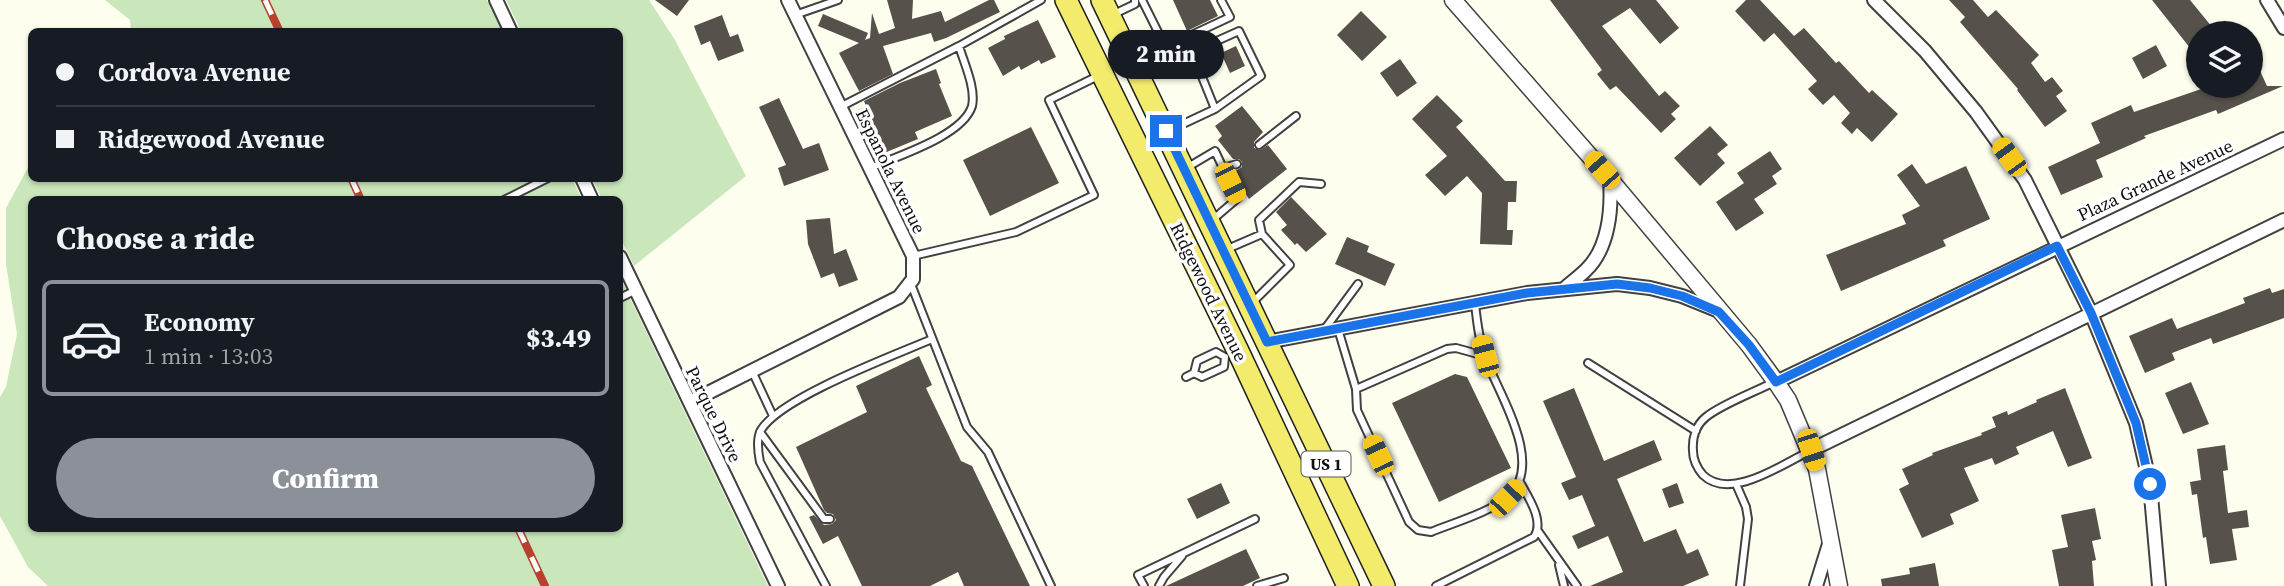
<!DOCTYPE html>
<meta charset="utf-8">
<style>
:root{--surface:#171b24;--page:#20242c;--text:#f1f3f6;--muted:#9ea1a6;--line:#363941;--accent:#8c9099}
body{margin:0;font-family:"Source Serif 4",serif;background:var(--page);color:var(--text);height:100vh;display:flex;flex-direction:column;font-size:26px;white-space:nowrap}
*{box-sizing:border-box;margin:0}
p{font-size:23px;color:var(--muted)}
.icon{flex:none;width:38px;height:38px;fill:none;stroke:currentColor;stroke-width:2;stroke-linecap:round;stroke-linejoin:round}
.map{position:relative;flex:1;overflow:hidden}
.panel{position:absolute;left:28px;top:196px;width:595px;height:336px;display:flex;flex-direction:column;background:var(--surface);border-radius:10px;box-shadow:0 2px 5px #0004}
.panel>*{flex:none}
.guide{position:absolute;left:28px;top:28px;width:595px;height:154px;border-radius:10px;box-shadow:0 2px 5px #0004;display:grid;align-content:center;height:154px;padding:0 28px;background:var(--surface)}
.fabs{position:absolute;left:2186px;top:21px;display:grid;gap:14px}
.fabs a{display:grid;place-items:center;width:77px;height:77px;border-radius:50%;background:var(--surface);box-shadow:0 2px 5px #0004;font-size:35px}
.end{position:absolute;width:32px;height:32px;margin:-16px;border:9px solid #1a73e8;background:#fff;box-shadow:0 0 0 4px #fff}
.from{border-radius:50%}
.bubble{position:absolute;height:49px;border-radius:24px;background:var(--surface);box-shadow:0 2px 5px #0004;font-size:23px;font-weight:800;line-height:49px;text-align:center}
.car{position:absolute;width:21px;height:42px;margin:-21px -10px;border-radius:9px;box-shadow:0 0 5px 2px #0007;background:linear-gradient(#f5c518 24%,#345 0 40%,#f5c518 0 76%,#345 0 86%,#f5c518 0)}
.guide b{display:flex;align-items:center;gap:24px;height:66px;font-size:26px}
.guide b+b{border-top:2px solid var(--line)}
.guide i{width:18px;height:18px;background:var(--text)}
ul{padding:0;list-style:none}
li{display:flex;align-items:center;gap:21px;height:116px;margin:0 14px 10px;padding:0 14px;border:4px solid transparent;border-radius:10px}
li div{flex:1}
li b{display:block;font-size:26px}
li em{font-style:normal;font-weight:800}
li.active{border-color:var(--accent)}
li>.icon{width:63px;height:63px;stroke-width:1.5}
h2{padding:0 28px;font-size:32px;line-height:84px}
.button{display:flex;gap:14px;margin-top:auto;padding:14px 28px}
.button a{flex:1;height:80px;border-radius:42px;background:var(--accent);color:#fff;font-size:28px;font-weight:800;line-height:80px;text-align:center}
.map>svg:first-child{display:block}
.green{fill:#c9e7ba}
.building{fill:#56514b}
.lines{fill:none;stroke-linecap:round;stroke-linejoin:round}
.service-casing{stroke:#414141;stroke-width:10}
.minor-casing{stroke:#414141;stroke-width:16}
.tertiary-casing{stroke:#414141;stroke-width:19}
.primary-casing{stroke:#1f1f1f;stroke-width:24}
.service{stroke:#fff;stroke-width:6}
.minor{stroke:#fff;stroke-width:12}
.tertiary{stroke:#fff;stroke-width:16}
.primary{stroke:#f2eb6c;stroke-width:21}
.rail-casing{stroke:#b8402c;stroke-width:8}
.rail{stroke:#fff;stroke-width:5;stroke-dasharray:16;stroke-linecap:butt}
.route{stroke:#1a73e8;stroke-width:9}
.labels{text-anchor:middle;dominant-baseline:central;stroke-width:7;stroke-linejoin:round;paint-order:stroke}
.shield{fill:#fff;stroke:#565656;stroke-width:2}
.shield-label{font-size:16px;font-weight:bold;fill:#0e0e0e}
.street-label{font-size:18px;fill:#0e0e0e;stroke:#fff}
</style>
<div class="map">
<svg width="2284" height="586" viewBox="0 0 2284 586">
<rect width="100%" height="100%" fill="#fefeef"/>
<path class="green" d="M105,0H487L502,31H131L130,20Z
M506,0H649L675,40L746,176L634,266L620,237V200L602,199L592,179L620,178V32L521,31Z
M31,162L32,178L572,179L582,199L32,200V528H620V277L768,586H48L28,567L0,516V397L6,387L17,334L6,264V208Z"/>
<path class="building" d="M655,0H689L677,16Z
M887,0H913L912,19L941,11L945,22L989,0H994L1000,12L946,38L934,42L931,33L883,46L893,74L859,91L839,53L859,43L818,26L823,14L868,33L865,40L870,38L872,13L879,34L895,28Z
M1173,0H1210L1218,16L1187,31Z
M1550,0H1656L1679,28L1660,44L1630,8L1602,26L1659,96L1665,91L1680,106L1671,114L1676,119L1661,133L1616,86L1610,90L1597,74L1602,70Z
M1746,0H1760L1794,36L1804,28L1836,63L1839,61L1869,93L1872,90L1898,114L1872,142L1857,128L1852,134L1841,123L1850,113L1834,95L1823,105L1808,89L1817,81L1774,33L1764,42L1735,11Z
M1949,0H1973L1988,17L1996,10L2039,55L2031,63L2045,82L2052,77L2063,91L2056,96L2067,111L2045,127L2017,90L2018,89L1960,22L1965,17Z
M2152,0H2190L2217,33H2198V58Z
M1361,11L1387,37L1362,61L1337,35Z
M722,15L730,37L738,34L744,51L718,61L710,41L701,45L694,26Z
M1038,20L1056,57L1041,64L1039,60L1021,70L1019,66L1003,76L988,48L1005,39L1004,36Z
M2156,45L2167,66L2143,79L2132,58Z
M1236,46L1245,66L1230,73L1221,53Z
M2250,49L2267,86H2283L2218,114L2216,110L2144,136L2146,138L2096,160L2103,177L2061,195L2048,167L2100,143L2091,123L2131,105L2134,112L2210,86H2250Z
M1400,59L1417,83L1397,97L1380,73Z
M936,69L941,83L939,84L952,116L915,132L918,139L877,156L856,111L866,106L864,101L900,83Z
M1437,95L1463,121L1456,127L1505,181H1517L1516,202H1508L1507,230H1513L1512,245L1480,244L1482,193L1467,176L1445,196L1425,175L1447,156L1412,119Z
M779,98L803,149L819,143L829,170L784,186L778,168L786,165L759,107Z
M1242,106L1263,132L1254,142V148L1260,150L1268,145L1287,169L1249,199L1232,173L1242,167V162L1239,159H1233L1218,140L1222,136L1215,126Z
M1710,126L1728,145L1717,154L1725,163L1700,186L1674,158Z
M1031,127L1059,183L990,216L963,160Z
M1770,151L1782,169L1772,176L1777,184L1754,199L1764,213L1736,231L1716,202L1744,183L1737,173Z
M1912,164L1926,184L1966,166L1990,219L1943,240L1946,246L1841,291L1826,255L1906,224L1902,215L1920,206L1897,175Z
M1291,197L1327,234L1306,252L1297,243L1295,245L1281,230L1287,225L1276,212Z
M830,218L834,254L846,249L858,280L839,287L834,273L821,278L808,244L806,220Z
M1347,237L1369,246L1367,252L1395,264L1385,286L1335,264Z
M2270,288L2272,293L2284,289V318L2213,344L2211,338L2172,353L2175,360L2145,373L2129,336L2172,318L2177,329L2245,303L2243,298Z
M919,356L932,385L926,388L961,461L972,466L1030,586H964L958,572L930,586H862L838,536L823,544L809,517L814,515L824,525L832,524L836,520L833,514L827,513L824,510L796,447L867,412L856,386Z
M1455,374L1467,377L1511,468L1439,502L1392,403Z
M2191,382L2209,424L2183,434L2165,393Z
M1574,388L1604,461L1654,440L1662,460L1617,479L1644,542L1676,529L1687,554L1698,549L1709,575L1683,586H1590L1623,572L1608,536L1578,549L1572,536L1595,526L1582,495L1569,500L1561,483L1576,477L1543,401Z
M2065,388L2092,458L2068,467L2053,431L2016,447L2019,454L1995,465L1992,458L1964,468L1979,501L1950,514L1954,524L1922,538L1899,489L1909,484L1902,469L1933,455L1932,453L1982,435L1981,433L1996,427L1992,417L2007,411L2008,415L2037,402L2036,400Z
M2225,445L2228,470L2223,471L2228,513L2247,510L2249,527L2232,529L2237,560L2210,564L2206,537L2203,538L2197,494L2192,495L2190,482L2201,480L2197,449Z
M1221,483L1230,503L1197,519L1187,499Z
M1677,483L1684,503L1669,508L1662,489Z
M2095,508L2101,539L2092,541L2096,560L2092,561L2094,586H2059L2052,550L2068,547L2061,515Z
M1246,549L1260,578L1243,586H1166Z
M1935,563L1939,586H1882L1881,579L1910,574L1909,568Z"/>
<g class="lines">
<g class="service-casing">
<path id="service" d="M1142,0L1162,40
M795,15L838,0
M1112,15L1135,4V0
M1132,54L1162,40L1185,38L1230,17L1221,0
M840,107L959,46L1041,0
M1168,131L1215,109L1192,52L1239,31L1261,76L1215,109
M1259,145L1296,116
M1188,167L1215,151L1223,168L1237,164
M870,168C897,156 963,136 972,106C976,88 964,63 959,46
M504,200L548,178
M1211,221L1238,198L1223,168
M1262,234L1259,220L1299,182L1321,184
M1225,250L1262,234L1290,265L1251,304
M913,256L1016,232L1094,195L1049,100L1098,76
M911,284L967,427L988,452L1051,586
M620,298L636,290
M1338,329L1356,389L1357,410L1409,522L1418,530L1431,532C1453,523 1491,512 1509,496C1545,463 1498,393 1485,357C1479,340 1477,322 1475,304
M1324,330L1358,284
M1588,363L1696,431
M752,371L773,416
M1194,373L1197,361L1216,352L1225,357
M1186,377L1194,373L1202,377L1224,367L1225,357
M1774,382C1755,392 1722,404 1706,417C1696,425 1692,438 1693,451C1693,460 1697,468 1703,475C1730,501 1781,465 1808,452
M1356,389L1447,349L1456,348L1485,356
M760,432L824,519H830
M1736,484L1746,507L1748,519L1740,586
M1538,531L1577,586
M1559,565L1564,586
M826,586L760,462C758,452 756,439 761,430C781,397 893,356 932,339
M1144,586L1138,575L1255,519
M1159,586L1164,577L1182,556
M1257,586L1284,578
M1436,586L1534,537C1545,521 1528,497 1520,482"/>
</g>
<g class="minor-casing">
<path id="minor" d="M496,0L511,32
M1874,0L1925,51L1976,112L2025,180L2091,313L2136,423L2150,484L2159,586
M2267,0L2284,28
M582,178L592,200
M620,257L778,586
M1565,288C1572,282 1580,276 1586,270C1609,248 1612,209 1610,180
M1267,342L1527,293L1617,284L1650,288L1682,296L1719,311
M1776,382L2284,139
M690,402L899,297L913,279V256L788,0
M1811,450L2284,220
M1816,586L1829,544"/>
</g>
<g class="tertiary-casing">
<path id="tertiary" d="M1453,0L1602,170L1749,345L1776,382L1788,400L1817,469L1839,586"/>
</g>
<g class="primary-casing">
<path id="primary" d="M1066,0L1238,351L1348,586
M1102,0L1384,586"/>
</g>
<use href="#service" class="service"/>
<use href="#minor" class="minor"/>
<use href="#tertiary" class="tertiary"/>
<use href="#primary" class="primary"/>
<g class="rail-casing">
<path id="rail" d="M265,0L280,32
M351,178L361,200
M518,528L545,586"/>
</g>
<use href="#rail" class="rail"/>
</g>
<g class="lines">
<path class="route" d="M1166,131L1267,342L1527,293L1617,284L1650,288L1682,296L1719,312L1749,345L1776,382L2057,246L2091,313L2136,423L2150,484"/>
</g>
<g class="labels">
<rect class="shield" x="1301.5" y="451.5" width="49" height="25" rx="5"/>
<g class="shield-label">
<text x="1326" y="464">US 1</text>
</g>
<g class="street-label">
<text transform="translate(891 171) rotate(64)">Espanola Avenue</text>
<text transform="translate(2155 180) rotate(-25)">Plaza Grande Avenue</text>
<text transform="translate(1209 292) rotate(64)">Ridgewood Avenue</text>
<text transform="translate(714 414) rotate(64)">Parque Drive</text>
</g>
</g>
</svg>
<div class="fabs">
<a><svg class="icon" aria-label="layers" viewBox="0 0 24 24"><path d="M12 4l9 5-9 5-9-5zM3 14l9 5 9-5"/></svg></a>
</div>
<i class="end from" style="left:2150px;top:484px"></i>
<i class="end" style="left:1166px;top:131px"></i>
<div class="bubble" style="left:1108px;top:30px;width:116px">2 min</div>
<i class="car" style="left:2009px;top:157px;rotate:324deg"></i>
<i class="car" style="left:1602px;top:170px;rotate:319deg"></i>
<i class="car" style="left:1230px;top:183px;rotate:154deg"></i>
<i class="car" style="left:1485px;top:356px;rotate:345deg"></i>
<i class="car" style="left:1811px;top:450px;rotate:162deg"></i>
<i class="car" style="left:1378px;top:455px;rotate:335deg"></i>
<i class="car" style="left:1507px;top:498px;rotate:44deg"></i>
<div class="guide">
<b><i class="from"></i>Cordova Avenue</b>
<b><i></i>Ridgewood Avenue</b>
</div>
<section class="panel">
<h2>Choose a ride</h2>
<ul>
<li class="active"><svg class="icon" aria-label="car" viewBox="0 0 24 24"><path d="M5 17H2v-5l4-1 3-4h7l3 4 3 1v5h-3M9 17h6M6 11h13"/><circle cx="7" cy="17" r="2"/><circle cx="17" cy="17" r="2"/></svg><div><b>Economy</b><p>1 min · 13:03</p></div><em>$3.49</em></li>
</ul>
<div class="button"><a>Confirm</a></div>
</section>
</div>
